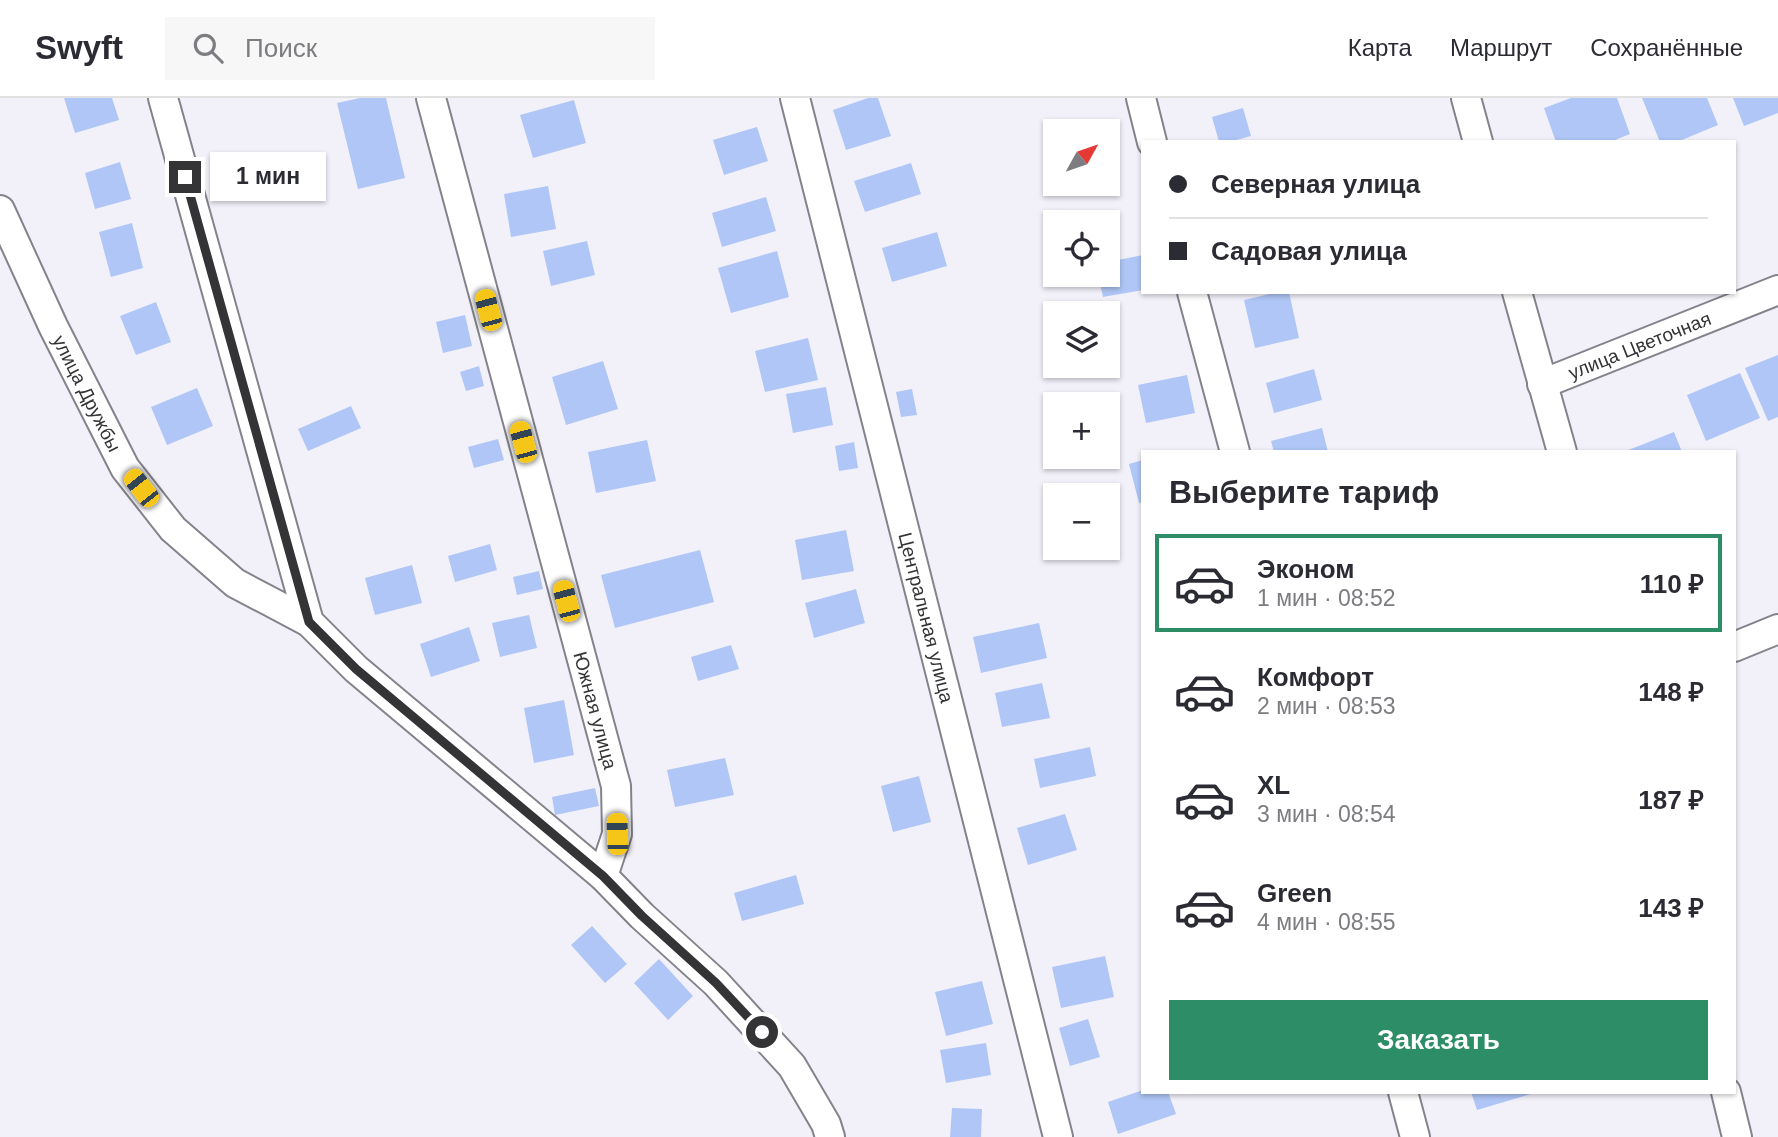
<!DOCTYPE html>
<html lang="ru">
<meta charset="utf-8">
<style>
:root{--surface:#fff;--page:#f7f7f7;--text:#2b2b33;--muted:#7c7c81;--line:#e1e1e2;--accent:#2c8d67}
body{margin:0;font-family:Helvetica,sans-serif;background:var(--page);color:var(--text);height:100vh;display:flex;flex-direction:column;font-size:26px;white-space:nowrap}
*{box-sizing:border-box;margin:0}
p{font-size:23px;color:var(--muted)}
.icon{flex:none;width:38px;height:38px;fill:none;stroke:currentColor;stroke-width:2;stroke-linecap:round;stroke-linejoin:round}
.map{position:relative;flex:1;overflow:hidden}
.details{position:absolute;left:1141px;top:352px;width:595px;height:644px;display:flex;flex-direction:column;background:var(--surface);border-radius:0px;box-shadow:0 2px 5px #0004}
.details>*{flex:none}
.top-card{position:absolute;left:1141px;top:42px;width:595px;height:154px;border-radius:0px;box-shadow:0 2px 5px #0004;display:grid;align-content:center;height:154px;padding:0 28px;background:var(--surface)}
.needle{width:46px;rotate:50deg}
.tools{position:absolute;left:1043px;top:21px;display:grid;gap:14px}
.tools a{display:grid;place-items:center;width:77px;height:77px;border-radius:0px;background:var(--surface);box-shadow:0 2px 5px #0004;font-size:35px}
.end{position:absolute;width:32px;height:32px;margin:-16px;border:9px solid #343437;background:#fff;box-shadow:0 0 0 4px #fff}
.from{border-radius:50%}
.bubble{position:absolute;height:49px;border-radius:0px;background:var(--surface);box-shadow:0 2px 5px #0004;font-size:23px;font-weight:700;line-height:49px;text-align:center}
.car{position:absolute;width:21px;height:42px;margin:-21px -10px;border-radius:9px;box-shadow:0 0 5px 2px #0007;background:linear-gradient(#f5c518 24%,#345 0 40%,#f5c518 0 76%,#345 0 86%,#f5c518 0)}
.top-card b{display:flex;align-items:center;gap:24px;height:66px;font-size:26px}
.top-card b+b{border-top:2px solid var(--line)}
.top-card i{width:18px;height:18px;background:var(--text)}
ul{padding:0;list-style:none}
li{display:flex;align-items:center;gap:21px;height:98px;margin:0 14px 10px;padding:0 14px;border:4px solid transparent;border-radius:0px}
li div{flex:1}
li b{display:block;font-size:26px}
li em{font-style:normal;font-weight:700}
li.current{border-color:var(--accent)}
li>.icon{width:63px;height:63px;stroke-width:1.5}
h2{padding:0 28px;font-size:32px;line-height:84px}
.cta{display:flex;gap:14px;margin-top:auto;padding:14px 28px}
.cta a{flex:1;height:80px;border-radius:0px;background:var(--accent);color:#fff;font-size:28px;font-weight:700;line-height:80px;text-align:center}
header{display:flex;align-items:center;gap:42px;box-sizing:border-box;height:98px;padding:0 35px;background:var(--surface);border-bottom:2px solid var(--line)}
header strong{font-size:33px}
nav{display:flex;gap:38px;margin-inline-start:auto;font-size:24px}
.search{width:490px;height:63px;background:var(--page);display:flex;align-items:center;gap:18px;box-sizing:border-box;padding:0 24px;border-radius:0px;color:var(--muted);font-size:26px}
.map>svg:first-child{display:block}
.building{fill:#afc6f6}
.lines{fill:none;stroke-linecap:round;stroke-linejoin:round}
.minor-casing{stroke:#84838b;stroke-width:32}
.minor{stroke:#fff;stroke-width:28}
.route{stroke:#343437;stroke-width:9}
.labels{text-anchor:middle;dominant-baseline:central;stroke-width:5;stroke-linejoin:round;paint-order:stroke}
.street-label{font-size:19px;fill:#343437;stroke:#fff}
</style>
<header>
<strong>Swyft</strong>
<div class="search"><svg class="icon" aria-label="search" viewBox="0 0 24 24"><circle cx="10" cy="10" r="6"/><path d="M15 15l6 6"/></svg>Поиск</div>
<nav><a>Карта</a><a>Маршрут</a><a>Сохранённые</a></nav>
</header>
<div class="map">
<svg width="1778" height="1039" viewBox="0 0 1778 1039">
<rect width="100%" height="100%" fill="#f2f1fa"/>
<path class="building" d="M64,0H112L119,22L75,35Z
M360,0H386L405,80L358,91L337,5Z
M868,0H878L891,38L846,52L833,12Z
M1571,0H1617L1630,36L1610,44H1556L1544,10Z
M1642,0H1707L1718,27L1677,44H1660Z
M1733,0H1778V15L1744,28Z
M574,2L586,45L533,60L520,17Z
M1243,10L1251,38L1229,44H1219L1212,19Z
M757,29L768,63L724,77L713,42Z
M120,64L131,101L95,111L85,75Z
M911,65L921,96L865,114L854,83Z
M548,88L556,131L511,139L504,96Z
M766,99L776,133L722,149L712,115Z
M132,125L143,170L111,179L99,134Z
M937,134L947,168L892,184L882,150Z
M587,143L595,177L551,188L543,153Z
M777,153L789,199L731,215L718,170Z
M1143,157V192L1103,199L1098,177H1108V164Z
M1278,194H1289L1299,240L1255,250L1244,202Z
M156,204L171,244L136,257L120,218Z
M465,217L472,248L443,255L436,224Z
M808,240L818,282L765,294L755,253Z
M1778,257V319L1768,323L1745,270Z
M603,263L618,311L566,327L552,279Z
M479,268L484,288L466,293L460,274Z
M1314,271L1322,302L1274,315L1266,285Z
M1740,275L1760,320L1706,343L1687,297Z
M1187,277L1195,315L1146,325L1138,287Z
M826,289L833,327L793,335L786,296Z
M197,290L213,328L167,347L151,309Z
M912,291L917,317L901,319L896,294Z
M351,308L361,330L308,353L298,331Z
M1322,330L1328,354H1274L1271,343Z
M1674,334L1682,354H1626V353Z
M498,341L504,362L474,370L468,349Z
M647,342L656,383L596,395L588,354Z
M854,344L858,370L839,373L835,348Z
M1143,362V404L1139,405L1129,366Z
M846,432L854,473L802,482L795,442Z
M490,446L497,472L455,484L448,458Z
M700,452L714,504L615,530L601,477Z
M412,467L422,505L375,517L365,480Z
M539,473L543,491L517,497L513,479Z
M856,491L865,525L814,540L805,505Z
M529,517L537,550L500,559L492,525Z
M1039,525L1047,560L981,575L973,539Z
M469,529L480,563L431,579L420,546Z
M731,547L739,571L698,583L691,559Z
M1042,585L1050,620L1002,629L995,595Z
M564,602L574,657L534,665L524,610Z
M1090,649L1096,678L1040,690L1034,661Z
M725,660L734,697L675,709L667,672Z
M919,678L931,724L893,734L881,688Z
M595,690L599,708L555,717L552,699Z
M1065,716L1077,752L1028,767L1017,730Z
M796,777L804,806L742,823L734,795Z
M592,828L627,866L605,885L571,847Z
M1105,858L1114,899L1061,910L1052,869Z
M659,861L693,898L668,922L634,885Z
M982,883L993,926L946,938L935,894Z
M1088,921L1100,959L1070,968L1059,930Z
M986,945L991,977L946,985L940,952Z
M1143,992L1168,994L1176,1016L1118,1036L1108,1004Z
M1471,994H1534V995L1477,1012Z
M952,1010L982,1011L981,1039H950Z"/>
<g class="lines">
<g class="minor-casing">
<g id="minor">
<path d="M163,0L309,524L356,571L603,778L642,818L716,885L792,968L826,1026L830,1039"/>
<path id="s1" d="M431,0L616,688L617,736L603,778"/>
<path id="s2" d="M795,0L1058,1039"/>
<path d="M1141,0L1152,44"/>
<path d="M1466,0L1478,44"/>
<path id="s3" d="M0,112L53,228L125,370L173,431L235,485L309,524"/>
<path d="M1192,194L1235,354"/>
<path d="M1517,194L1562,354"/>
<path id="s4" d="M1542,286L1778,192"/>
<path d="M1734,549L1778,531"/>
<path d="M1403,994L1415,1039"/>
<path d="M1726,994L1737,1039"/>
</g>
</g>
<use href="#minor" class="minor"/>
</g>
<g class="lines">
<path class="route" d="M185,79L309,524L356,571L603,778L642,818L716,885L762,934"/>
</g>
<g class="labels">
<g class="street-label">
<text stroke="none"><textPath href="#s4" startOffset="105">улица Цветочная</textPath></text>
<text stroke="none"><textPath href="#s3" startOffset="203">улица Дружбы</textPath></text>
<text stroke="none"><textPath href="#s2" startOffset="536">Центральная улица</textPath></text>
<text stroke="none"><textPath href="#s1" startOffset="634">Южная улица</textPath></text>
</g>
</g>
</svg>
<div class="tools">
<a><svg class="needle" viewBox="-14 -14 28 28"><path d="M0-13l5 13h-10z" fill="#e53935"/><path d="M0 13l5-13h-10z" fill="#7c7c81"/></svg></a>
<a><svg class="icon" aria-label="locate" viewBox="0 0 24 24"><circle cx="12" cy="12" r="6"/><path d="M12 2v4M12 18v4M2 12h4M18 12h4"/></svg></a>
<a><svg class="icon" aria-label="layers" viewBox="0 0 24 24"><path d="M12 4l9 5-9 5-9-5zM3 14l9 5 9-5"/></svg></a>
<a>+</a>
<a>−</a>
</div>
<i class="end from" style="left:762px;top:934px"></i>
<i class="end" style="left:185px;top:79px"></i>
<div class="bubble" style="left:210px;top:54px;width:116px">1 мин</div>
<i class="car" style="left:488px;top:212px;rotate:345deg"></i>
<i class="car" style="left:523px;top:344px;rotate:345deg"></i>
<i class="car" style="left:141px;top:390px;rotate:322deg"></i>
<i class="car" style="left:566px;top:503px;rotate:345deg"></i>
<i class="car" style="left:617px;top:736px;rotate:358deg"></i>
<div class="top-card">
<b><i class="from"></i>Северная улица</b>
<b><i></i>Садовая улица</b>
</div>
<section class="details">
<h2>Выберите тариф</h2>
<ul>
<li class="current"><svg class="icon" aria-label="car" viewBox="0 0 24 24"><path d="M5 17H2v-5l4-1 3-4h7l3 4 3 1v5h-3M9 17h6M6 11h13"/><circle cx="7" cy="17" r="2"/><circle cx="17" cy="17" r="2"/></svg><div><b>Эконом</b><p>1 мин · 08:52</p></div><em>110 ₽</em></li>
<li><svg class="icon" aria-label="car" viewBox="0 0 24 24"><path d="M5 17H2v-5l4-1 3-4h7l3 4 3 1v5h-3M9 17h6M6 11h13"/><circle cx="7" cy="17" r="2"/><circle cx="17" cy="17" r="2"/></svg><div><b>Комфорт</b><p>2 мин · 08:53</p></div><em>148 ₽</em></li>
<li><svg class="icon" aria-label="car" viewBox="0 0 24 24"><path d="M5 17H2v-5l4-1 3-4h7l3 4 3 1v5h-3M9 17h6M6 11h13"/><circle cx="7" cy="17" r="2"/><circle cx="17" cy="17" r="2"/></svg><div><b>XL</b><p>3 мин · 08:54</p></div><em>187 ₽</em></li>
<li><svg class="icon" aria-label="car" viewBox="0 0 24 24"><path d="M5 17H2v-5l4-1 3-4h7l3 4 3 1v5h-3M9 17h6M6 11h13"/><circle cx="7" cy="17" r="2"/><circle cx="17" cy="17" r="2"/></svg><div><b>Green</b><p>4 мин · 08:55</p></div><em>143 ₽</em></li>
</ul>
<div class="cta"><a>Заказать</a></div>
</section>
</div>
